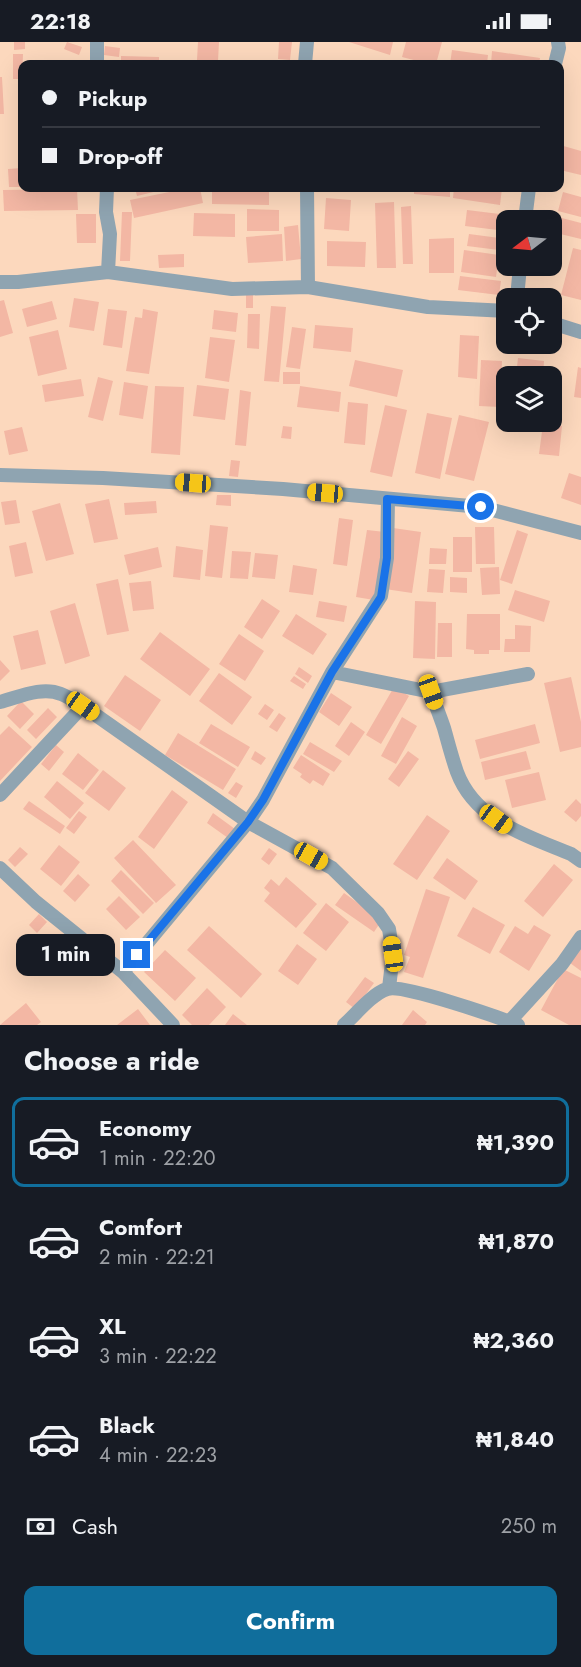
<!DOCTYPE html>
<meta charset="utf-8">
<style>
:root{--surface:#171b24;--page:#20242c;--text:#f1f3f6;--muted:#9ea1a6;--line:#363941;--accent:#106e9c}
body{margin:0;font-family:Jost,sans-serif;background:var(--page);color:var(--text);height:100vh;display:flex;flex-direction:column;font-size:22px;white-space:nowrap}
*{box-sizing:border-box;margin:0}
p{font-size:20px;color:var(--muted)}
.icon{flex:none;width:33px;height:33px;fill:none;stroke:currentColor;stroke-width:2;stroke-linecap:round;stroke-linejoin:round}
.map{position:relative;height:983px;overflow:hidden}
.side{display:flex;flex-direction:column;background:var(--surface);flex:1}
.side>*{flex:none}
.hud{position:absolute;left:18px;top:18px;width:546px;height:132px;border-radius:12px;box-shadow:0 6px 24px #0002;display:grid;align-content:center;height:132px;padding:0 24px;background:var(--surface)}
.needle{width:39px;rotate:254deg}
.tools{position:absolute;left:496px;top:168px;display:grid;gap:12px}
.tools a{display:grid;place-items:center;width:66px;height:66px;border-radius:12px;background:var(--surface);box-shadow:0 6px 24px #0002;font-size:30px}
.end{position:absolute;width:27px;height:27px;margin:-14px;border:8px solid #1a73e8;background:#fff;box-shadow:0 0 0 3px #fff}
.from{border-radius:50%}
.bubble{position:absolute;height:42px;border-radius:12px;background:var(--surface);box-shadow:0 6px 24px #0002;font-size:20px;font-weight:700;line-height:42px;text-align:center}
.car{position:absolute;width:18px;height:36px;margin:-18px -9px;border-radius:8px;box-shadow:0 0 4px 2px #0007;background:linear-gradient(#f5c518 24%,#345 0 40%,#f5c518 0 76%,#345 0 86%,#f5c518 0)}
.hud b{display:flex;align-items:center;gap:21px;height:57px;font-size:22px}
.hud b+b{border-top:2px solid var(--line)}
.hud i{width:15px;height:15px;background:var(--text)}
ul{padding:0;list-style:none}
li{display:flex;align-items:center;gap:18px;height:90px;margin:0 12px 9px;padding:0 12px;border:3px solid transparent;border-radius:12px}
li div{flex:1}
li b{display:block;font-size:22px}
li em{font-style:normal;font-weight:700}
li.on{border-color:var(--accent)}
li>.icon{width:54px;height:54px;stroke-width:1.5}
h2{padding:0 24px;font-size:27px;line-height:72px}
.pay{display:flex;align-items:center;gap:15px;height:66px;padding:0 24px;font-size:22px}
.pay p{margin-inline-start:auto}
.cta{display:flex;gap:12px;margin-top:auto;padding:12px 24px}
.cta a{flex:1;height:69px;border-radius:12px;background:var(--accent);color:#fff;font-size:24px;font-weight:700;line-height:69px;text-align:center}
.status{display:flex;justify-content:space-between;align-items:center;height:42px;padding:0 30px;background:var(--surface);direction:ltr}
.status svg{height:16px;fill:currentColor}
.map>svg:first-child{display:block}
.building{fill:#f3b7a4}
.lines{fill:none;stroke-linecap:round;stroke-linejoin:round}
.street{stroke:#8fa4b1;stroke-width:14}
.route{stroke:#1a73e8;stroke-width:8}
</style>
<div class="status"><b>22:18</b><svg viewBox="0 0 49 12"><path d="M0 12V9h3v3zM5 12V6h3v6zM10 12V3h3v9zM15 12V0h3v12zM26 1h20v11H26zM47 4h2v5h-2z"/></svg></div>
<div class="map">
<svg width="581" height="983" viewBox="0 0 581 983">
<rect width="100%" height="100%" fill="#fcd8bd"/>
<path class="building" d="M14,0H25V7L14,8Z
M67,0L82,5L79,13L64,7Z
M198,0H219L218,19L197,18Z
M279,0H292L290,18L278,17Z
M349,0H393L390,13Z
M406,0H442L436,22H429L402,15Z
M105,4L120,6L119,15L104,13Z
M452,8L488,13L487,22H450Z
M492,9L540,16L539,22H491Z
M13,12H23L22,37H13Z
M121,14L159,15V22H121Z
M0,35H2L4,72H0Z
M560,103L581,109V133L560,128Z
M22,126V145H9L8,127Z
M135,146H170L137,154Z
M189,146H200L203,161L134,176L130,158Z
M212,146H269V163L212,162Z
M414,146H450V155L414,152Z
M454,146H502L500,163L453,156Z
M77,147L78,168L4,169L3,148Z
M563,150L581,155V175L558,169Z
M326,156L351,158L349,189L324,187Z
M394,160L396,226H377L375,161Z
M411,164L413,222H403L401,165Z
M247,167L279,168V189H247Z
M467,168L508,173L506,189L465,184Z
M122,170H132L130,219H120Z
M194,171L235,172V195L193,194Z
M76,172H96V201H77Z
M554,174L581,181V197L552,190Z
M298,183L301,217L286,219L284,185Z
M282,192L283,219L248,221L246,195Z
M469,192L507,197V209L467,204Z
M454,196V231H429V197Z
M327,199L366,200L365,225L327,224Z
M573,206L581,208V258L561,253Z
M464,208L499,213L496,235L461,230Z
M184,212V225L159,226L158,213Z
M460,234L501,239L499,253L458,248Z
M246,252H253V266H246Z
M74,256L99,260L94,289L69,285Z
M4,258L13,291L0,295V259Z
M52,259L57,277L27,285L22,267Z
M271,264L286,265L279,340L264,339Z
M108,267L127,269L122,306L103,303Z
M143,267L158,270L149,332L126,329L135,275L142,276Z
M214,268L238,271L236,290L212,287Z
M248,272H260L259,307L247,306Z
M315,283L353,286L351,310L313,306Z
M292,285L306,287L300,327L286,325Z
M58,288L67,327L38,334L29,295Z
M460,293L479,294L477,337L458,335Z
M210,295L235,298L229,340L205,336Z
M518,316L544,319L543,334H516Z
M355,318L403,328L397,355L349,344Z
M481,318L502,319L500,365L479,364Z
M578,325L581,326V356L574,355Z
M283,330H300V342H283Z
M98,335L113,339L103,379L88,375Z
M81,337L84,354L45,360L42,343Z
M124,340L148,344L143,377L119,373Z
M197,343L229,347L225,378L193,374Z
M155,344L184,345L180,413L151,411Z
M300,344L341,350L339,370L297,365Z
M240,348L251,350L246,404L235,403Z
M348,360L368,362L365,403L344,401Z
M385,363L407,368L392,435L370,430Z
M427,371L452,376L440,437L415,431Z
M459,373L489,380L474,439L445,432Z
M543,382L562,384L559,414L539,412Z
M283,384L292,385L291,397L281,396Z
M22,385L28,409L9,413L4,389Z
M231,418L240,419L238,435L229,434Z
M569,431L581,435V463L561,456Z
M217,453H231V464L216,463Z
M109,457L118,497L94,501L85,462Z
M16,458L20,481L5,483L1,460Z
M156,459L157,471L125,473L124,461Z
M60,461L74,512L46,519L32,469Z
M339,476L353,478L347,524L333,522Z
M210,483L228,485L222,536L205,534Z
M475,485H494L495,522H476Z
M393,486L421,490L412,551L385,547Z
M367,488L385,490L374,558L356,555Z
M517,488L528,492L512,542L500,538Z
M453,495H472V530H453Z
M26,500L33,531L15,535L9,504Z
M176,504L203,508L200,538L173,535Z
M158,505L162,525L129,533L124,513Z
M430,506L447,507L446,522H429Z
M232,509L251,510L248,537L230,536Z
M255,511L278,513L275,537L252,535Z
M293,523L317,527L313,553L289,550Z
M499,525L500,552L482,553L480,526Z
M429,527L445,528L443,551L427,550Z
M450,535L467,536V551L450,550Z
M118,537L129,589L107,593L96,542Z
M151,539L154,567L133,569L129,541Z
M515,548L550,559L544,580L508,568Z
M262,557L280,569L262,597L244,585Z
M319,559L347,564L344,580L316,575Z
M415,559L436,560L435,617L413,616Z
M75,561L90,614L65,622L50,569Z
M296,572L327,592L313,613L282,594Z
M467,572H500V608H489V612H474V608L466,607Z
M438,581H452V615H437Z
M515,583L531,584L530,610H504L505,597H515Z
M38,588L46,622L21,628L13,594Z
M160,590L210,627L190,654L140,617Z
M239,592L264,609L245,639L219,622Z
M0,618L10,629L0,639Z
M299,625L312,634L308,641L295,632Z
M219,631L252,655L232,683L199,659Z
M125,633L161,658L140,689L104,664Z
M294,634L306,642L303,647L290,639Z
M571,635L581,680V705L560,710L544,641Z
M394,645L409,654L381,702L366,693Z
M331,651L352,665L339,684L319,670Z
M21,659L34,672L20,687L7,674Z
M265,662L274,668L267,678L258,672Z
M48,666L57,675L36,697L27,688Z
M279,671L286,676L277,690L269,685Z
M402,675L417,684L396,722L381,714Z
M351,680L365,690L349,714L335,704Z
M211,682L250,705L238,725L199,701Z
M535,682L540,701L480,717L475,698Z
M9,684L32,705L0,739V693Z
M178,691L236,727L223,748L165,713Z
M310,700L342,719L334,730L303,712Z
M56,703L64,710L49,729L41,722Z
M255,709L266,716L261,723L251,717Z
M408,709L419,717L399,745L388,737Z
M526,709L531,727L485,738L481,720Z
M78,711L99,728L83,748L62,732Z
M301,713L330,732L323,744L313,738L310,742L300,735L302,732L293,726Z
M103,728L126,746L109,769L85,751Z
M539,730L546,758L512,766L505,738Z
M57,739L84,761L70,777L44,755Z
M236,740L243,744L236,756L228,751Z
M172,748L188,760L154,807L138,795Z
M576,757L581,762V774L576,780L564,770Z
M29,759L65,784L60,792L23,767Z
M79,769L87,775L74,792L66,786Z
M213,771L235,787L228,796L207,781Z
M427,773L450,789L417,838L393,822Z
M133,798L176,843L156,861L114,816Z
M59,803L80,820L61,844L40,827Z
M20,805L28,812L15,825L8,818Z
M269,806L277,812L269,823L261,817Z
M447,816L478,839L465,858L433,836Z
M554,822L573,838L543,875L524,859Z
M121,828L154,861L143,872L111,839Z
M78,832L90,843L75,860L63,849Z
M286,835L317,862L296,886L264,859L270,851L264,846L271,837L279,844Z
M426,847L450,855L423,936L404,930L410,915L404,913Z
M344,851L382,878L374,890L335,863Z
M119,854L140,875L126,888L106,867Z
M326,861L349,880L326,909L303,891Z
M473,865L505,883L490,912L457,894Z
M39,872L47,880L37,891L29,883Z
M534,883L551,893L529,929L499,910L515,884L528,892Z
M209,884L262,932L241,956L187,908Z
M297,902L317,917L298,943L278,929Z
M581,906V929L570,921Z
M165,908L196,936L175,959L144,930Z
M563,927L581,936V983H569L541,968Z
M365,935L374,941L355,967L346,960Z
M207,946L226,965L209,983H192L182,973Z
M26,961L41,980L37,983H0Z
M138,967L150,983H117Z
M413,968L427,980L425,983H402Z
M233,972L247,983H225Z"/>
<g class="lines">
<path class="street" d="M97,0V22
M305,22L307,0
M555,22L559,6L558,0
M107,146L106,170L110,192L108,230
M307,146L308,245
M525,178L529,146
M0,240H18L108,230L232,247L308,245L428,265L507,269
M517,256L520,224
M552,281L581,290
M0,433L103,436L283,447L481,465L581,491
M332,630L431,650L528,632
M431,650C435,662 440,674 444,686C448,700 452,716 457,730C475,779 528,794 571,812L581,819
M0,660C19,655 42,644 61,652C69,655 76,660 83,664L248,780L332,826L378,871L389,887L393,912L389,946
M0,753L83,664
M0,826L36,860L123,930L173,983
M123,930L248,780L263,758L332,630L381,554L387,516L388,457
M509,980L562,922L581,895
M344,983C356,972 372,952 387,947C403,942 498,975 518,983"/>
</g>
<g class="lines">
<path class="route" d="M137,913L248,780L263,758L332,630L381,555L387,516V457L481,465"/>
</g>
</svg>
<div class="tools">
<a><svg class="needle" viewBox="-14 -14 28 28"><path d="M0-13l5 13h-10z" fill="#e53935"/><path d="M0 13l5-13h-10z" fill="#9ea1a6"/></svg></a>
<a><svg class="icon" aria-label="locate" viewBox="0 0 24 24"><circle cx="12" cy="12" r="6"/><path d="M12 2v4M12 18v4M2 12h4M18 12h4"/></svg></a>
<a><svg class="icon" aria-label="layers" viewBox="0 0 24 24"><path d="M12 4l9 5-9 5-9-5zM3 14l9 5 9-5"/></svg></a>
</div>
<i class="end from" style="left:481px;top:465px"></i>
<i class="end" style="left:137px;top:913px"></i>
<div class="bubble" style="left:16px;top:892px;width:99px">1 min</div>
<i class="car" style="left:193px;top:441px;rotate:274deg"></i>
<i class="car" style="left:325px;top:451px;rotate:275deg"></i>
<i class="car" style="left:431px;top:650px;rotate:160deg"></i>
<i class="car" style="left:83px;top:664px;rotate:125deg"></i>
<i class="car" style="left:496px;top:777px;rotate:126deg"></i>
<i class="car" style="left:311px;top:814px;rotate:119deg"></i>
<i class="car" style="left:393px;top:912px;rotate:352deg"></i>
<div class="hud">
<b><i class="from"></i>Pickup</b>
<b><i></i>Drop-off</b>
</div>
</div>
<section class="side">
<h2>Choose a ride</h2>
<ul>
<li class="on"><svg class="icon" aria-label="car" viewBox="0 0 24 24"><path d="M5 17H2v-5l4-1 3-4h7l3 4 3 1v5h-3M9 17h6M6 11h13"/><circle cx="7" cy="17" r="2"/><circle cx="17" cy="17" r="2"/></svg><div><b>Economy</b><p>1 min · 22:20</p></div><em>₦1,390</em></li>
<li><svg class="icon" aria-label="car" viewBox="0 0 24 24"><path d="M5 17H2v-5l4-1 3-4h7l3 4 3 1v5h-3M9 17h6M6 11h13"/><circle cx="7" cy="17" r="2"/><circle cx="17" cy="17" r="2"/></svg><div><b>Comfort</b><p>2 min · 22:21</p></div><em>₦1,870</em></li>
<li><svg class="icon" aria-label="car" viewBox="0 0 24 24"><path d="M5 17H2v-5l4-1 3-4h7l3 4 3 1v5h-3M9 17h6M6 11h13"/><circle cx="7" cy="17" r="2"/><circle cx="17" cy="17" r="2"/></svg><div><b>XL</b><p>3 min · 22:22</p></div><em>₦2,360</em></li>
<li><svg class="icon" aria-label="car" viewBox="0 0 24 24"><path d="M5 17H2v-5l4-1 3-4h7l3 4 3 1v5h-3M9 17h6M6 11h13"/><circle cx="7" cy="17" r="2"/><circle cx="17" cy="17" r="2"/></svg><div><b>Black</b><p>4 min · 22:23</p></div><em>₦1,840</em></li>
</ul>
<div class="pay"><svg class="icon" aria-label="cash" viewBox="0 0 24 24"><path d="M3 7h18v10H3z"/><circle cx="12" cy="12" r="2"/></svg>Cash<p>250 m</p></div>
<div class="cta"><a>Confirm</a></div>
</section>
